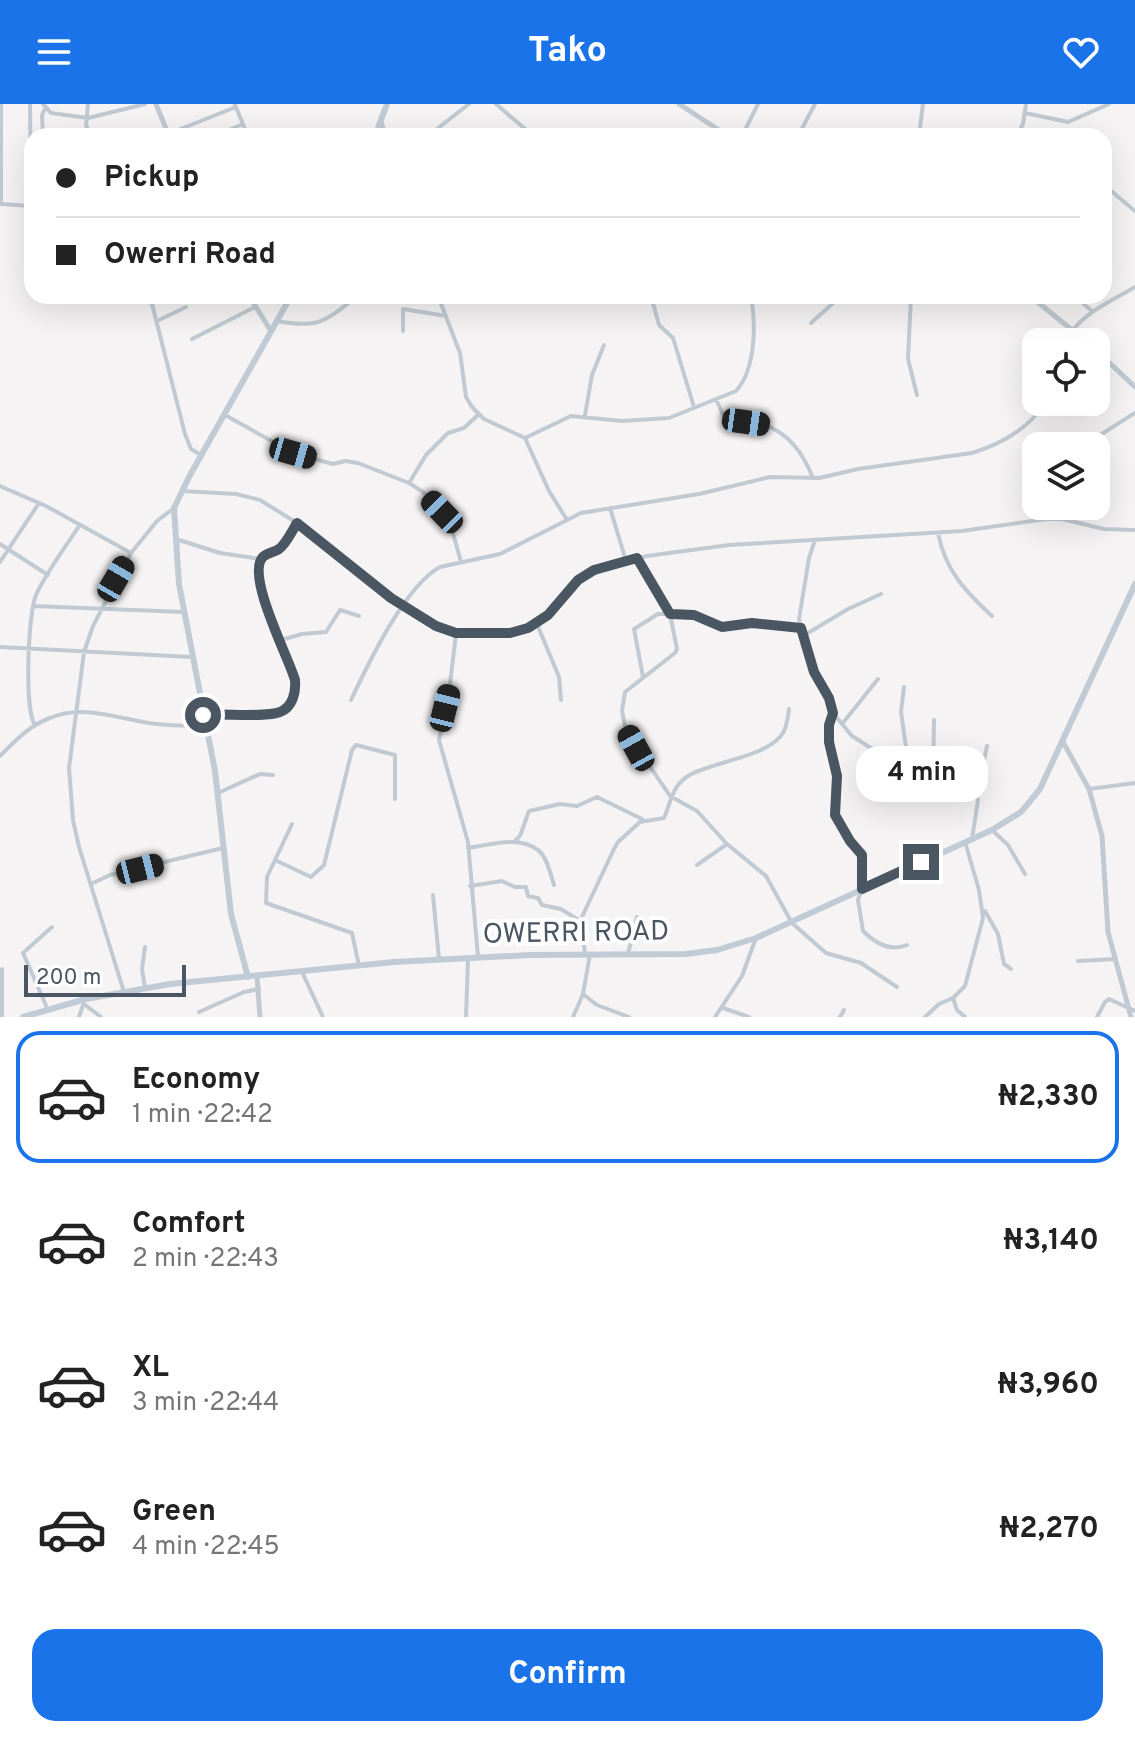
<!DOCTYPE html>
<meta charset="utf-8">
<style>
:root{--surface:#fff;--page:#f6f6f6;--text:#222;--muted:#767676;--line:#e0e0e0;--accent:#1a73e8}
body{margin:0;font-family:Overpass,sans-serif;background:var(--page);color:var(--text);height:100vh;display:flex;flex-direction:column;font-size:30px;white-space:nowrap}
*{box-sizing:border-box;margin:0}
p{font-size:26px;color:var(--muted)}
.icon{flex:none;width:44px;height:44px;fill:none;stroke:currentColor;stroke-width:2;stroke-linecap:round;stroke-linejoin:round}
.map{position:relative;height:913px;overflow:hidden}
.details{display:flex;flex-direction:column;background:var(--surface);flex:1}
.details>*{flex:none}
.top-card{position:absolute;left:24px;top:24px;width:1088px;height:176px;border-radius:24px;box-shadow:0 8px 32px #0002;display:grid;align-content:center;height:176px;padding:0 32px;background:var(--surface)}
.fabs{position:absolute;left:1022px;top:224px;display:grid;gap:16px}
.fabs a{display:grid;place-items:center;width:88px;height:88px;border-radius:16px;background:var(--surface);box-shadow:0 8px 32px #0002;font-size:40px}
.scale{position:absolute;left:24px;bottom:20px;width:162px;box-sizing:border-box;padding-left:8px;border:4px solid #4a5661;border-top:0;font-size:22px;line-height:28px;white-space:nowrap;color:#4a5661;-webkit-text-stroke:6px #fff;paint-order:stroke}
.end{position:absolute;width:36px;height:36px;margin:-18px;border:10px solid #4a5661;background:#fff;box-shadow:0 0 0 4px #fff}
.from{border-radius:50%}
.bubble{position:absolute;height:56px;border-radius:24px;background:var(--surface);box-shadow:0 8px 32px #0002;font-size:26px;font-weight:700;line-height:56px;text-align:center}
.car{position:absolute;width:24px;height:48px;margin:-24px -12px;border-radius:10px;box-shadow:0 0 6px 2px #0007;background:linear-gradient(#222 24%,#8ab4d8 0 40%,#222 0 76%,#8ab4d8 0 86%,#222 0)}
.top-card b{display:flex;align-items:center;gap:28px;height:76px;font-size:30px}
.top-card b+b{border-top:2px solid var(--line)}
.top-card i{width:20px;height:20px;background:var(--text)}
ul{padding:14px 0 0;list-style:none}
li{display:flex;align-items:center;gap:24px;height:132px;margin:0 16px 12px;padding:0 16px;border:4px solid transparent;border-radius:24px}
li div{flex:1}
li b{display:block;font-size:30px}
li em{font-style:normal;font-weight:700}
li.current{border-color:var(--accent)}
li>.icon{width:72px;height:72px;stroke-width:1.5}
.action{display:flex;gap:16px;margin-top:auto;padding:16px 32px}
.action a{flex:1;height:92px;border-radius:24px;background:var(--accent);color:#fff;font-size:32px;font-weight:700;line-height:92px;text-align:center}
header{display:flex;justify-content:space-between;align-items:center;height:104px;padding:0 32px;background:var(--accent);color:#fff;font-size:36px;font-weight:700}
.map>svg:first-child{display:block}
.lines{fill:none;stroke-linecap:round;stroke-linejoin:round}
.minor{stroke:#c1cad2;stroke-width:4}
.tertiary{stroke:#c1cad2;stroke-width:5}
.secondary{stroke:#c1cbd6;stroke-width:6}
.route{stroke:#4a5661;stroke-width:10}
.labels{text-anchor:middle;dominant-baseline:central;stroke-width:8;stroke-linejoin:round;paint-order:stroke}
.street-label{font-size:28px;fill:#4a5661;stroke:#fff}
</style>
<header><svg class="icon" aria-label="menu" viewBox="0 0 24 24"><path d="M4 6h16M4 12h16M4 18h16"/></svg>Tako<svg class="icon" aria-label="heart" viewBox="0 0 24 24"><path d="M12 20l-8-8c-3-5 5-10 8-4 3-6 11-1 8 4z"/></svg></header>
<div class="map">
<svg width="1135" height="913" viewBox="0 0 1135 913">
<rect width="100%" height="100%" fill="#f5f3f3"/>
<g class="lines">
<path class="minor" d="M1,0V100
M30,0L31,102
M43,0L51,9L88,14L145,0
M88,0L86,21L90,32
M496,0L531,30
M235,1L248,32
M1025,9L1068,18L1109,0
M381,17L386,32
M168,30L236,3
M43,32L42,11L45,5
M139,32L142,31
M215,32L243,20
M428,32L469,0
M742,32L758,0
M798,32L815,0
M919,32L923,0
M1017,32L1023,20L1026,0
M1104,81L1135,107
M2,100L30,102
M150,192L185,330L191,345L201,351
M438,192L460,249L466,293L472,303L484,315L525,334L549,387L567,416
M651,192L659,221L673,234L694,303
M911,192L908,255L917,291
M1074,192L1092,207
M157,217L186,203
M277,217C318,225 326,217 357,192
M811,219L841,192
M403,227V205L446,212
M192,235L255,203
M1065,238C1080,209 1109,199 1135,183
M716,295L724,313C736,317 749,316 762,320C789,329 803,349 813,374
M225,311L293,349L333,360L345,357L358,359L409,379L423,388L442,408L451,422L461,458
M585,311L592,271L604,241
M525,334L571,312L622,317L669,314L736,287C756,265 756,219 751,192
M1047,337L1089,338L1135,309
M409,379L426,351L448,329L464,324L479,310
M0,382L46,402L131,449
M182,387L236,390L260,396L297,419L391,494L436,522L456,529H510L528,524L548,511L578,476L594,466L647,452L729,441L962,427L1046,415H1062L1104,425L1135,426
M610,404L626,457
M938,429C945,466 965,487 992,512
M176,435L220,449L261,455
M815,436L809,454L799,515L812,562L829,594L833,609L852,632L871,644L902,654L941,681L975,689L978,696L972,735
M0,440L48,471
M637,454L670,510L677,545L675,549L625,588L622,607L626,627L670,692L697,707L727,740L766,772L792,819L826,849L861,859L897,883
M0,458L39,399
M33,502L183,508
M537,520L559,573L561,596
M456,530L449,588L439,636L468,738L478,853
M803,532L848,505L881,490
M281,536L302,530L326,528L340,506L359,512
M0,543L191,553
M643,573L634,525L658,510H663L694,511L727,524L752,519L801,524
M904,583L901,608L908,657
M351,596C368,560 405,482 440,463L500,450L581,409L699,390L770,373L819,374L858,365L972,349C1002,340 1029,324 1046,298
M833,609C823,633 838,653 837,677C836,690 832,701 837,715C842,729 854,738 862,751V785L858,796L863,827C875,839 890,848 907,841
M206,611C235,609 302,622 295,576C288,552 247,474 262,454C266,449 273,449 279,445C286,440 292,427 297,419
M842,620L878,575
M35,621C24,606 28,510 36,491C47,467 65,444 79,422
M0,652C15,637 30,621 50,614C82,600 117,614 149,619C168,622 186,622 205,622
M933,677L934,616
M1089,685L1135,679
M218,689L260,670L273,671
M977,690L987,642
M292,720L267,773L266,799L352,829L359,862
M992,726L1008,741L1025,770
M515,737L520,732L529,707L560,700L577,702L597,693L642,715
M468,744C489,741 519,731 538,746C547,752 551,772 554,781
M275,756L311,773L324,761L352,646L356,641L395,651V695
M697,761L727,740
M91,780L110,771L223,744
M470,782L502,777L515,783H526L528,792L538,794L542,801L561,805L580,817
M433,791L439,855
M985,807L998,830L1004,860L1011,865
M585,850L581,815L614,745L618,738L640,718L664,714C671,699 671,683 688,672C712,657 767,654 783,629C787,622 788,613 789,605
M590,850L583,890L597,901L629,913
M628,850L637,813
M1078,857L1115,855
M2,865V913
M302,868L323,913
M145,884L142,865L145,843
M124,888L79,743L73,716L69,664L84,548L93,522L131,449L157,417L174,404
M953,894L957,906L965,913
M84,900L101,913
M723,904L749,913
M48,906L23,849L52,823
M199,908L244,888L259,885
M79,913L83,901
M466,913L468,855
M573,913L583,890
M715,913L742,872L756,834
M840,913L844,906
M925,913L939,900L953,894L965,882L983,814L979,786L965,738
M1097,913L1105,898L1109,895L1135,907"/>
<path class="tertiary" d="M156,0L169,32
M679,0L728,32
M249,192L271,227
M1030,192L1087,238
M1096,246L1135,283
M1063,638L1089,685L1102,732L1108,828L1131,913
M257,872L260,913"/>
<path class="secondary" d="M375,32L387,0
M248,873L231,810L215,667L179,480L174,404L189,373L291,192
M23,913L86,895L170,880L394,858L530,851L686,850L717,846L756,834L992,726L1021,708L1040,685L1135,480"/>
</g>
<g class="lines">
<path class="route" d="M203,611C223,609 263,614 280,608C293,603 296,588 295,576C288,552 247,474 262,454C266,449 273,449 279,445C286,440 292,427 297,419L391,494L436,522L456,529H510L528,524L548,511L578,476L594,466L637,454L670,510L694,511L722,523L752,519L801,524L814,568L829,594L833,609L829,621V638L837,672L835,711L850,737L862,751V785L921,758"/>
</g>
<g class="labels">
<g class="street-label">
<text transform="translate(576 830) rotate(-1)">OWERRI ROAD</text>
</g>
</g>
</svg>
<div class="fabs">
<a><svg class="icon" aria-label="locate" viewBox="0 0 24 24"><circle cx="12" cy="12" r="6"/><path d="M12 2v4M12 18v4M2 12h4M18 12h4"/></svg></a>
<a><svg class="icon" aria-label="layers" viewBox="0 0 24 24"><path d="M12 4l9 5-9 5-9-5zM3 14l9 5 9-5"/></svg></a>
</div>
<div class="scale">200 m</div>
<i class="end from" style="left:203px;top:611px"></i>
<i class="end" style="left:921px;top:758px"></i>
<div class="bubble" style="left:856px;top:642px;width:132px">4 min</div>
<i class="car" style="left:746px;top:318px;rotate:98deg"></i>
<i class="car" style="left:293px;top:349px;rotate:106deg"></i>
<i class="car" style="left:442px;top:408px;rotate:316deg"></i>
<i class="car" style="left:116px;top:475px;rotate:30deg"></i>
<i class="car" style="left:445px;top:604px;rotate:14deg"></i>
<i class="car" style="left:636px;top:644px;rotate:331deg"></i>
<i class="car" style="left:140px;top:765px;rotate:76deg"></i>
<div class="top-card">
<b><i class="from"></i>Pickup</b>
<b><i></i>Owerri Road</b>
</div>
</div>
<section class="details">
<ul>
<li class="current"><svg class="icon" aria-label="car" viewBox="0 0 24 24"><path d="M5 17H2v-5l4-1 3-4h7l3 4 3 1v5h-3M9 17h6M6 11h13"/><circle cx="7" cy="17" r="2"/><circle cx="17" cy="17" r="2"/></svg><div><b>Economy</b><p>1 min · 22:42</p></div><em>₦2,330</em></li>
<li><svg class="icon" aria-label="car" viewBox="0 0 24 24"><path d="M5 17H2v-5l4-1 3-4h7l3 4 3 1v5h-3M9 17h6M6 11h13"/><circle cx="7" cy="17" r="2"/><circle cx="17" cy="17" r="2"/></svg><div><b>Comfort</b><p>2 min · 22:43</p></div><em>₦3,140</em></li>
<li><svg class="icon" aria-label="car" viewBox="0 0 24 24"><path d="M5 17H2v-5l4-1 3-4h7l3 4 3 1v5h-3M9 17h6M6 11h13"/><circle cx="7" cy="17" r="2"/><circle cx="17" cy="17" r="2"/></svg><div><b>XL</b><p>3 min · 22:44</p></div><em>₦3,960</em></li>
<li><svg class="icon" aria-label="car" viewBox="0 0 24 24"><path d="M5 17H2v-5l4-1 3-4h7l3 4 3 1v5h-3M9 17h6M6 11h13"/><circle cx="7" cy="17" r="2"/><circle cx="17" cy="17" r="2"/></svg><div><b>Green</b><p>4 min · 22:45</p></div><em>₦2,270</em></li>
</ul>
<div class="action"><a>Confirm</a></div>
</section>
